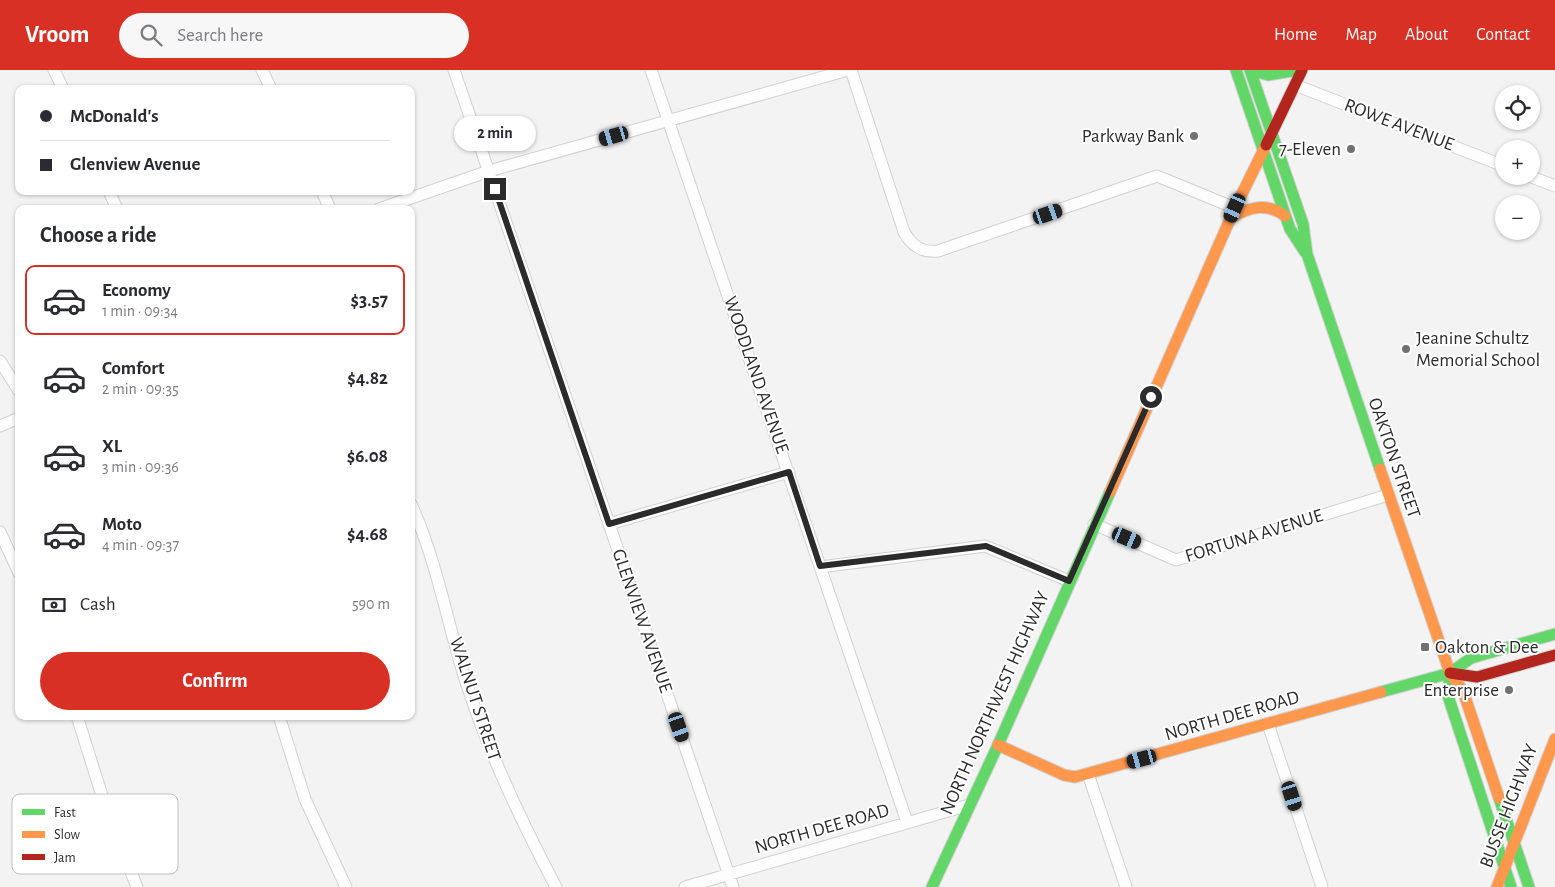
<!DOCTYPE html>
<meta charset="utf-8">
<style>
:root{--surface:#fff;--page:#f7f7f7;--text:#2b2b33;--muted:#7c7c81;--line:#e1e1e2;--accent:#d93025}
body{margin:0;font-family:"Alegreya Sans",sans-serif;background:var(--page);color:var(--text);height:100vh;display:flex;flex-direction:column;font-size:19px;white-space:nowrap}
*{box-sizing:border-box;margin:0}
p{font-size:16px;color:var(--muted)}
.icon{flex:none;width:28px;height:28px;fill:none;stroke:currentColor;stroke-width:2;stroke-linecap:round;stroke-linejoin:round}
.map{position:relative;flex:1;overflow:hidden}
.panel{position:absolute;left:15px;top:135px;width:400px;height:515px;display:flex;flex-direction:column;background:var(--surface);border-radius:10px;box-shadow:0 1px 4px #0004}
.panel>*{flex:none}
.hud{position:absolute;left:15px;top:15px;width:400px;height:110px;border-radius:10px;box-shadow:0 1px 4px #0004;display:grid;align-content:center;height:110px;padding:0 25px;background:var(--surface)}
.fabs{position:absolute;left:1495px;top:15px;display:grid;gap:10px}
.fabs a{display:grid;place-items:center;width:45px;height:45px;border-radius:50%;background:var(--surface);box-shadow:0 1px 4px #0004;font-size:25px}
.end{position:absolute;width:22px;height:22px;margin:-11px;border:6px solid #2b2b2c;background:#fff;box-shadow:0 0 0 2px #fff}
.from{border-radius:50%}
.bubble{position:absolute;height:35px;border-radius:18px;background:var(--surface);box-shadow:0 1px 4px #0004;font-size:16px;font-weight:700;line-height:35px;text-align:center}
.car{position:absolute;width:15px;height:30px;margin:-15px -8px;border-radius:6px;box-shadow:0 0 4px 1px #0007;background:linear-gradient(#222 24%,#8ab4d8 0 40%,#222 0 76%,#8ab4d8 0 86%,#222 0)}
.hud b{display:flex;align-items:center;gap:18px;height:48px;font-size:19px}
.hud b+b{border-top:1px solid var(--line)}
.hud i{width:12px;height:12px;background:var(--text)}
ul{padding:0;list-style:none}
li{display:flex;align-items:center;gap:15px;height:70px;margin:0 10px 8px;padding:0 15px;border:2px solid transparent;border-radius:10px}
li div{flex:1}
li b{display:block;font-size:19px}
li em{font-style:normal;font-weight:700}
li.current{border-color:var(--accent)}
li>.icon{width:45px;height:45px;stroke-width:1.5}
h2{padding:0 25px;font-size:22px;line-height:60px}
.pay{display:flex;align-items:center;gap:12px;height:55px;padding:0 25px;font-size:19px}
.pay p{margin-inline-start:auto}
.cta{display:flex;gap:10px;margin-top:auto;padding:10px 25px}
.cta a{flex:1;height:58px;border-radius:30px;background:var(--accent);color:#fff;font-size:20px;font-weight:700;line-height:58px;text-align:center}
header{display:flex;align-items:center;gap:30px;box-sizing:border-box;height:70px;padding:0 25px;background:var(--accent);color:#fff}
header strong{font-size:24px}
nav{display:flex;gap:28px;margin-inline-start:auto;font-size:18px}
.search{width:350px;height:45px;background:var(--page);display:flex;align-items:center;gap:12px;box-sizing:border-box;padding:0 18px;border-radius:28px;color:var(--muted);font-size:19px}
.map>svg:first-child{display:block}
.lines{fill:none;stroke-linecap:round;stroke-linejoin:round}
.street-casing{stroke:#d1d1d2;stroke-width:13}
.fast-casing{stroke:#d1d1d2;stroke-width:13}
.slow-casing{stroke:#d1d1d2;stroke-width:13}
.jam-casing{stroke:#d1d1d2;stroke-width:13}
.street{stroke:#fdfdfd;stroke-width:11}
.fast{stroke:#63d668;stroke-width:11}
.slow{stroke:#ff974d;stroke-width:11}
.jam{stroke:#b3261e;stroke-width:11}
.route{stroke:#2b2b2c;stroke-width:6}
.poi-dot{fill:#717172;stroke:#fff;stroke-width:2}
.labels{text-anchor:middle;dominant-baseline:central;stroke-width:4;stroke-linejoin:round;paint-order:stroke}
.street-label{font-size:19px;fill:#2b2b2c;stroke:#fff}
.poi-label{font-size:19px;fill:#2b2b2c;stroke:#fff;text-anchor:end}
.key{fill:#fff;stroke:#bfbfc0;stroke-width:1}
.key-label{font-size:14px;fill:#2b2b2c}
</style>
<header>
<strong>Vroom</strong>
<div class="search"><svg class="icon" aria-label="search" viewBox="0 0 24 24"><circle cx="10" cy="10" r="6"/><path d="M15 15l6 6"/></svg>Search here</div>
<nav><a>Home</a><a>Map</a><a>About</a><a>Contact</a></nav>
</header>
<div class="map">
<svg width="1555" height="817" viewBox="0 0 1555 817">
<rect width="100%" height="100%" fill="#f3f3f4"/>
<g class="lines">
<g class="street-casing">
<path id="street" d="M54,0L63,19
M262,0L271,19
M454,0L733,817
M651,0L907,752
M851,0L904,162C912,176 922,183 938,181L1157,106L1235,138
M1295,15L1504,96
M1529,106L1555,116
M109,121L117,139
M322,121L330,139
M379,139L489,101L848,0
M0,291L19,321
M0,356L19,348
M411,434C437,491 447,553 466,612C489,684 521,751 556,817
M609,454L789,402
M1094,454L1176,490L1388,425
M0,462L19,503
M820,497L985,476L1069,511
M77,646L109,748L137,817
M279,646L305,729L346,817
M1268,654L1322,817
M1088,704L1126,817
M685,817L969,735"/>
</g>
<g class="fast-casing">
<path id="fast" d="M1236,0L1290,159L1305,182
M1250,0L1303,154L1307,184L1380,399
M1251,0L1268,5L1298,0
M1450,603L1448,626L1511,817
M1381,622L1450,603L1471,588L1555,564
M1499,728L1529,817
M932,817L998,675L1110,422"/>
</g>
<g class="slow-casing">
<path id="slow" d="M1231,148C1249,137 1267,132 1285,146
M1380,399L1450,603L1463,621L1499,728
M1110,422L1235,138L1266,75
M998,675L1064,705L1075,707L1381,622
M1497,817L1555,669"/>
</g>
<g class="jam-casing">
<path id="jam" d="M1266,75L1302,0
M1450,603L1477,607L1555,585"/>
</g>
<use href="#street" class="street"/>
<use href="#fast" class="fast"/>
<use href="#slow" class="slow"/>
<use href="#jam" class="jam"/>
</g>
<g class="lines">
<path class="route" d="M495,119L609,454L789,402L820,496L986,476L1069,511L1151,327"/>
</g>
<g class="poi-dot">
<circle cx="1194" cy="66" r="5"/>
<circle cx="1351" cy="79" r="5"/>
<circle cx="1406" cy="279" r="5"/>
<rect x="1420" y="572" width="10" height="10" rx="2.5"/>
<circle cx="1509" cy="620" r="5"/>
</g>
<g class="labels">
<g class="street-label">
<text transform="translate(1399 55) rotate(21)">ROWE AVENUE</text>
<text transform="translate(756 305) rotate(71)">WOODLAND AVENUE</text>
<text transform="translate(1394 388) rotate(71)">OAKTON STREET</text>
<text transform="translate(1254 466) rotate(-17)">FORTUNA AVENUE</text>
<text transform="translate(642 551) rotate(71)">GLENVIEW AVENUE</text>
<text transform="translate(475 629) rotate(72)">WALNUT STREET</text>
<text transform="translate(995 633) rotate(-66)">NORTH NORTHWEST HIGHWAY</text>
<text transform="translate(1232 646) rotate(-16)">NORTH DEE ROAD</text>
<text transform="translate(1509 736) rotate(-69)">BUSSE HIGHWAY</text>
<text transform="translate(822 759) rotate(-16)">NORTH DEE ROAD</text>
</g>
<g class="poi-label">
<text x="1184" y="66">Parkway Bank</text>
<text x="1341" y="79">7-Eleven</text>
<text x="1416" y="268" text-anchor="start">Jeanine Schultz<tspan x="1416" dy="22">Memorial School</tspan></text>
<text x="1435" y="577" text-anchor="start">Oakton &amp; Dee</text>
<text x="1499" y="620">Enterprise</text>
</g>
</g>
<rect x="12" y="724" width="166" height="80" rx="8" class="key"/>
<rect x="22" y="739" width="23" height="6" fill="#63d668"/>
<rect x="22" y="761" width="23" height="7" fill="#ff974d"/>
<rect x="22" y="784" width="23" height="6" fill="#b3261e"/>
<g class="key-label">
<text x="54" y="747">Fast</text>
<text x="54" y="769">Slow</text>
<text x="54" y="792">Jam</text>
</g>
</svg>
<div class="fabs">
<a><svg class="icon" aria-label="locate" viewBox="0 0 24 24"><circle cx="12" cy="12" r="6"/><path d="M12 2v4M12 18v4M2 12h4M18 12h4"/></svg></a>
<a>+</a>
<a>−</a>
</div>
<i class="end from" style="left:1151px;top:327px"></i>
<i class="end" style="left:495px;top:119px"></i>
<div class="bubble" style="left:454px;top:46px;width:82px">2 min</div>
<i class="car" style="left:614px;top:66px;rotate:254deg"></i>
<i class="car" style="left:1235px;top:138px;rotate:204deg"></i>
<i class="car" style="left:1048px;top:144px;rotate:71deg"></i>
<i class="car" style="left:1127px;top:468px;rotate:113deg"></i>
<i class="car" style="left:679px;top:657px;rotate:161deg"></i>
<i class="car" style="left:1142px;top:689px;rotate:255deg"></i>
<i class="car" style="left:1292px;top:726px;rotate:162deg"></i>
<div class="hud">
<b><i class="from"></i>McDonald's</b>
<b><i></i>Glenview Avenue</b>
</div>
<section class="panel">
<h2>Choose a ride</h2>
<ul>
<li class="current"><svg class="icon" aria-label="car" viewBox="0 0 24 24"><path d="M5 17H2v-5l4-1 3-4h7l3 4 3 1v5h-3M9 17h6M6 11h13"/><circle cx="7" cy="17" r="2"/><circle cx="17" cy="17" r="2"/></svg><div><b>Economy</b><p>1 min · 09:34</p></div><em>$3.57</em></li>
<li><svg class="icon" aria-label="car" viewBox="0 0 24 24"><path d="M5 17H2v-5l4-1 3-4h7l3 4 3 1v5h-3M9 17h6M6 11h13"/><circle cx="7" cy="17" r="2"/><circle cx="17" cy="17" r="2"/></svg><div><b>Comfort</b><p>2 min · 09:35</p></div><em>$4.82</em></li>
<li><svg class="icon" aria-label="car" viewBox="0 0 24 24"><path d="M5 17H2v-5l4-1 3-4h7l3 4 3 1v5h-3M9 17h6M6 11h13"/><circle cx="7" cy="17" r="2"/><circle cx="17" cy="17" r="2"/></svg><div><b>XL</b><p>3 min · 09:36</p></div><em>$6.08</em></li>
<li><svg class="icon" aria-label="car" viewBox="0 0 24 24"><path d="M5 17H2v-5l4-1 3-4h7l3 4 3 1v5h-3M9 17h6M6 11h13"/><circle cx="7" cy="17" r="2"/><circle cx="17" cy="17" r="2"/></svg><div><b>Moto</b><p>4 min · 09:37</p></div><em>$4.68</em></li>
</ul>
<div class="pay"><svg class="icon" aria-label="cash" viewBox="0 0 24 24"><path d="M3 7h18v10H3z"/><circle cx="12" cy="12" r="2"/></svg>Cash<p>590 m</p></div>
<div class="cta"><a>Confirm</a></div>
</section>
</div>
